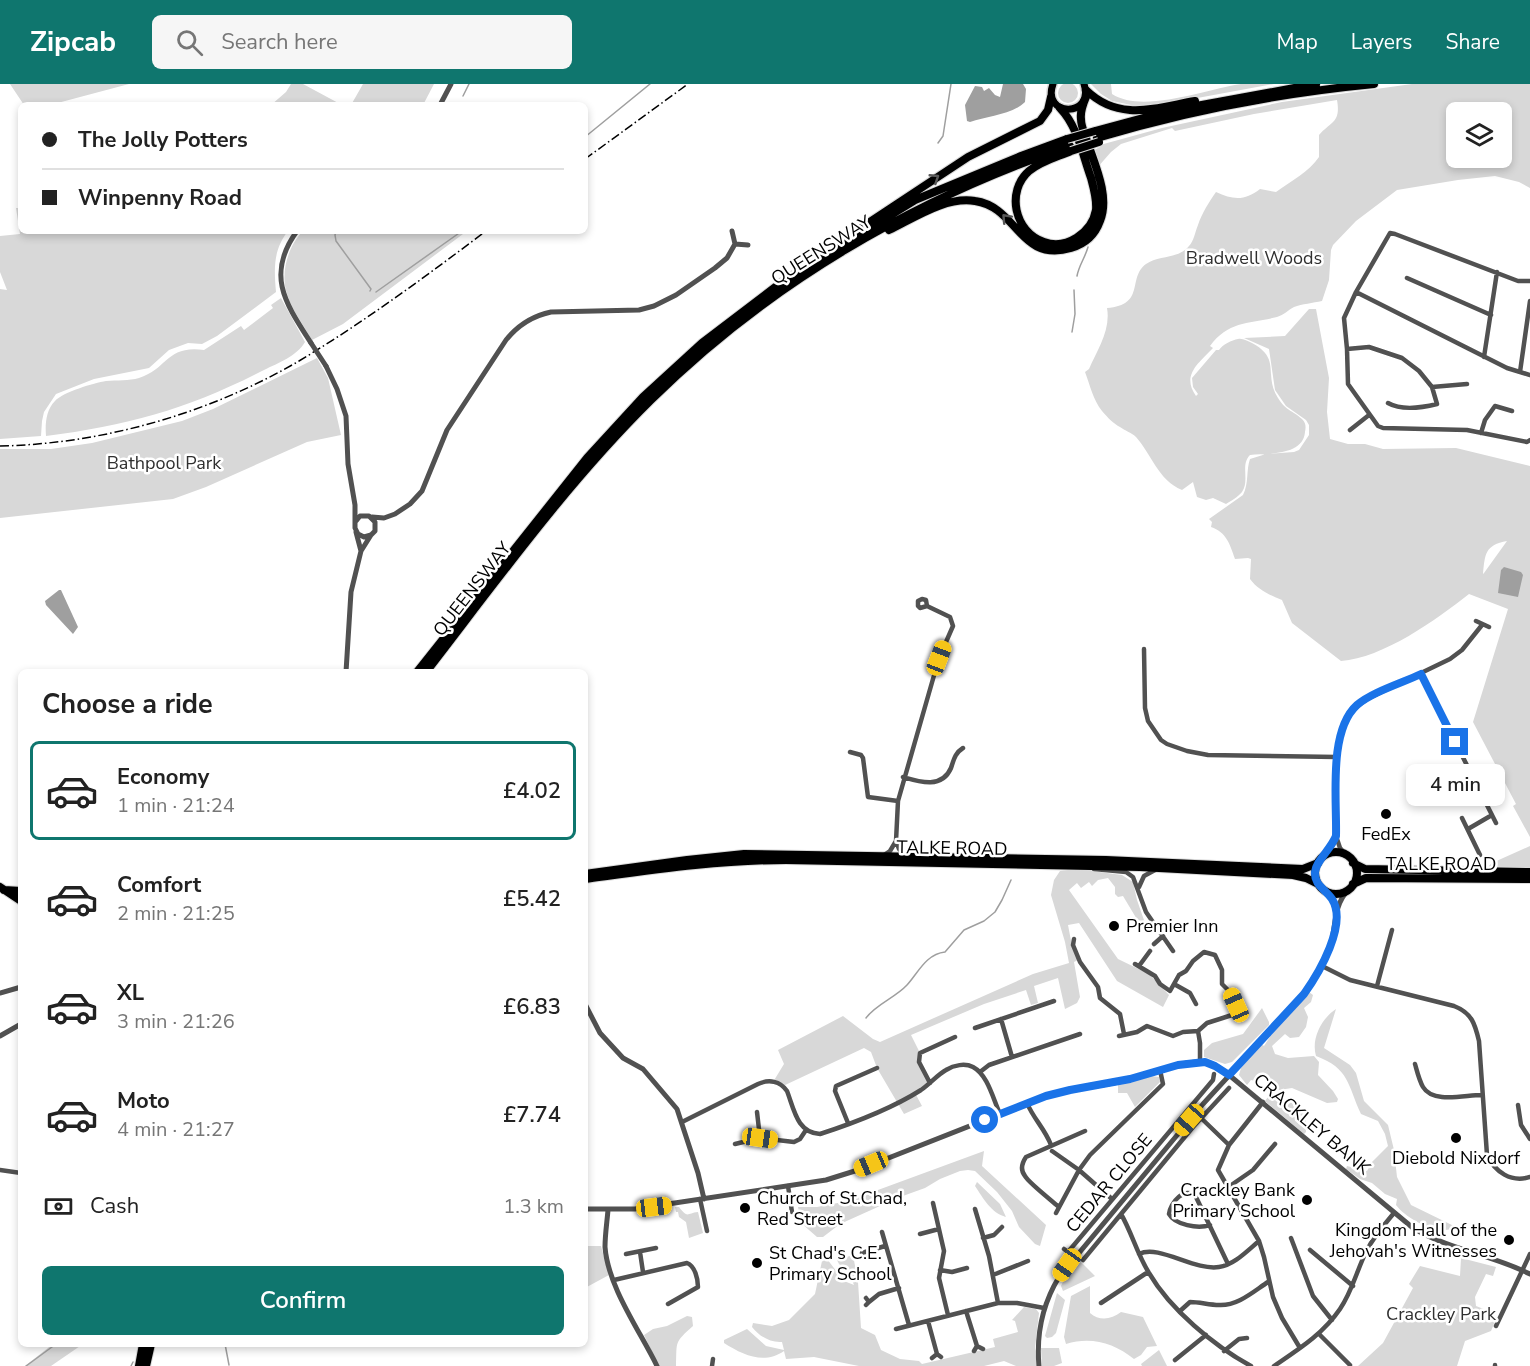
<!DOCTYPE html>
<meta charset="utf-8">
<style>
:root{--surface:#fff;--page:#f6f6f6;--text:#222;--muted:#767676;--line:#e0e0e0;--accent:#0f766e}
body{margin:0;font-family:"Nunito Sans",sans-serif;background:var(--page);color:var(--text);height:100vh;display:flex;flex-direction:column;font-size:22px;white-space:nowrap}
*{box-sizing:border-box;margin:0}
p{font-size:20px;color:var(--muted)}
.icon{flex:none;width:33px;height:33px;fill:none;stroke:currentColor;stroke-width:2;stroke-linecap:round;stroke-linejoin:round}
.map{position:relative;flex:1;overflow:hidden}
.panel{position:absolute;left:18px;top:585px;width:570px;height:678px;display:flex;flex-direction:column;background:var(--surface);border-radius:9px;box-shadow:0 3px 9px #0003}
.panel>*{flex:none}
.guide{position:absolute;left:18px;top:18px;width:570px;height:132px;border-radius:9px;box-shadow:0 3px 9px #0003;display:grid;align-content:center;height:132px;padding:0 24px;background:var(--surface)}
.controls{position:absolute;left:1446px;top:18px;display:grid;gap:12px}
.controls a{display:grid;place-items:center;width:66px;height:66px;border-radius:9px;background:var(--surface);box-shadow:0 3px 9px #0003;font-size:30px}
.end{position:absolute;width:27px;height:27px;margin:-14px;border:8px solid #1a73e8;background:#fff;box-shadow:0 0 0 3px #fff}
.from{border-radius:50%}
.bubble{position:absolute;height:42px;border-radius:9px;background:var(--surface);box-shadow:0 3px 9px #0003;font-size:20px;font-weight:600;line-height:42px;text-align:center}
.car{position:absolute;width:18px;height:36px;margin:-18px -9px;border-radius:8px;box-shadow:0 0 4px 2px #0007;background:linear-gradient(#f5c518 24%,#345 0 40%,#f5c518 0 76%,#345 0 86%,#f5c518 0)}
.guide b{display:flex;align-items:center;gap:21px;height:57px;font-size:22px}
.guide b+b{border-top:2px solid var(--line)}
.guide i{width:15px;height:15px;background:var(--text)}
ul{padding:0;list-style:none}
li{display:flex;align-items:center;gap:18px;height:99px;margin:0 12px 9px;padding:0 12px;border:3px solid transparent;border-radius:9px}
li div{flex:1}
li b{display:block;font-size:22px}
li em{font-style:normal;font-weight:600}
li.current{border-color:var(--accent)}
li>.icon{width:54px;height:54px;stroke-width:1.5}
h2{padding:0 24px;font-size:27px;line-height:72px}
.pay{display:flex;align-items:center;gap:15px;height:66px;padding:0 24px;font-size:22px}
.pay p{margin-inline-start:auto}
.primary-button{display:flex;gap:12px;margin-top:auto;padding:12px 24px}
.primary-button a{flex:1;height:69px;border-radius:9px;background:var(--accent);color:#fff;font-size:24px;font-weight:600;line-height:69px;text-align:center}
header{display:flex;align-items:center;gap:36px;box-sizing:border-box;height:84px;padding:0 30px;background:var(--accent);color:#fff}
header strong{font-size:28px}
nav{display:flex;gap:33px;margin-inline-start:auto;font-size:21px}
.search{width:420px;height:54px;background:var(--page);display:flex;align-items:center;gap:15px;box-sizing:border-box;padding:0 21px;border-radius:9px;color:var(--muted);font-size:22px}
.map>svg:first-child{display:block}
.green{fill:#d8d8d8;fill-rule:evenodd}
.water{fill:#9f9f9f}
.lines{fill:none;stroke-linecap:round;stroke-linejoin:round}
.stream{stroke:#9f9f9f;stroke-width:1.5}
.primary-casing{stroke:#dbdbdb;stroke-width:10}
.trunk-casing{stroke:#dbdbdb;stroke-width:10}
.minor{stroke:#515151;stroke-width:4.5}
.tertiary{stroke:#515151;stroke-width:5}
.primary{stroke:#000;stroke-width:7}
.trunk{stroke:#000;stroke-width:8}
.rail{stroke:#000;stroke-width:1.5;stroke-dasharray:9 3 1.5 3;stroke-linecap:butt}
.trunk-bridge-casing{stroke:#dbdbdb;stroke-width:10;stroke-linecap:butt}
.tertiary-bridge{stroke:#515151;stroke-width:5}
.trunk-bridge{stroke:#000;stroke-width:8}
.oneway{stroke:#595959}
.route{stroke:#1a73e8;stroke-width:8}
.poi-dot{fill:#000;stroke:#fff;stroke-width:2}
.labels{text-anchor:middle;dominant-baseline:central;stroke-width:5;stroke-linejoin:round;paint-order:stroke}
.street-label{font-size:18px;fill:#000;stroke:#fff}
.park-label{font-size:18px;fill:#2f2f2f;stroke:#fff}
.poi-label{font-size:18px;fill:#000;stroke:#fff;text-anchor:start}
</style>
<header>
<strong>Zipcab</strong>
<div class="search"><svg class="icon" aria-label="search" viewBox="0 0 24 24"><circle cx="10" cy="10" r="6"/><path d="M15 15l6 6"/></svg>Search here</div>
<nav><a>Map</a><a>Layers</a><a>Share</a></nav>
</header>
<div class="map">
<svg width="1530" height="1282" viewBox="0 0 1530 1282">
<rect width="100%" height="100%" fill="#fff"/>
<path class="green" d="M1058 9a10 10 0 1 1 20 0a10 10 0 1 1-20 0Z
M10,0H129L50,21H24Z
M291,0H303L342,21H271L286,8Z
M363,0H434L423,21H351Z
M1091,0H1111L1112,10C1143,30 1206,5 1241,0C1252,0 1263,0 1274,0L1181,17L1136,22L1112,17L1101,10Z
M1412,0H1530V104L1519,98L1495,92L1458,96L1397,106L1356,137L1333,161L1331,166L1329,196L1322,217C1313,219 1302,220 1294,223C1288,226 1284,231 1277,233C1250,240 1229,236 1210,262L1213,264C1199,279 1181,291 1196,312L1198,310L1193,303L1192,294L1216,266H1219C1222,261 1232,256 1238,255C1243,254 1247,257 1252,259C1282,275 1263,291 1278,314C1286,327 1292,326 1302,335C1306,339 1306,343 1305,348C1303,372 1268,369 1250,371C1240,381 1250,396 1242,408C1238,413 1231,417 1226,420L1213,414L1206,416L1197,413L1193,398L1182,406C1158,396 1152,371 1136,353C1131,348 1125,347 1120,343C1114,340 1107,333 1102,327C1093,316 1090,301 1085,288L1089,285C1097,266 1111,246 1107,224C1146,221 1127,194 1146,180C1159,171 1179,175 1189,162C1194,157 1195,148 1198,141C1202,129 1209,118 1216,108C1233,116 1245,117 1260,105L1276,108C1291,97 1309,88 1319,73V51C1331,37 1341,39 1337,16L1254,30L1175,47L1172,44L1121,60L1111,68L1097,84L1092,67L1100,63V61L1162,44L1282,18ZM1456,28H1502V74H1456Z
M16,124H21V147H288C273,166 274,185 276,208L217,252L202,260L188,259L169,266L149,284L94,295L56,310L44,328L42,337L41,352L0,355V205L7,206L0,188V152L20,150Z
M303,147H467L343,240L312,256C304,242 292,226 287,210C280,189 288,162 303,147Z
M281,214L305,258C297,272 278,279 264,286C191,324 128,342 46,352C45,340 46,326 55,317C63,308 94,299 106,297C117,296 129,297 139,294C168,285 166,261 204,266L241,242L244,246L273,224L271,221Z
M1309,225H1316L1329,294L1327,328L1330,355L1348,360H1365L1383,365L1456,364L1530,382V753L1513,722L1516,720L1473,638L1508,525L1469,510C1436,536 1383,574 1341,577L1292,539L1282,516C1270,511 1258,506 1250,495L1251,475L1248,474L1235,475C1230,460 1226,448 1211,443L1212,438L1209,435L1243,411C1249,399 1246,386 1250,375L1266,370L1294,368L1299,366L1309,351V341L1306,336L1286,322L1275,306L1269,265L1244,254L1285,252ZM1507,457L1484,489L1483,490C1485,470 1485,461 1507,457Z
M317,274L328,294L341,351L307,358L206,403L173,415L0,434V365H51L92,359L182,337L213,325Z
M1530,762V785L1488,783L1492,779Z
M1077,785L1122,791L1133,798L1137,816L1145,839L1142,842L1137,839L1138,837L1123,812L1118,813L1115,810V803L1108,794L1098,796L1092,802L1089,798L1081,804L1077,799L1069,806L1118,875L1149,890L1169,911L1163,923L1117,897L1079,839L1068,841L1072,862L1078,876L1074,878L1080,913L1077,919L1065,925L1058,894L1034,902L1038,919L1031,921L1026,906L984,920L911,951L920,969L919,973L930,999L915,1009L922,1022L904,1030L877,984L871,968L864,964L783,1002L773,998L784,980L778,966L843,932L873,955L880,958L1033,890L1069,879L1065,858L1051,811L1054,796L1060,787Z
M1309,908L1313,911L1311,918L1304,924L1308,933L1306,943L1299,953L1290,954L1285,950L1272,962L1275,970L1288,974L1314,972L1319,978L1318,991L1333,1007L1338,1015L1337,1018L1327,1019L1292,1004L1273,1007L1274,1001L1266,995V992L1255,997L1251,996L1247,1001L1239,991L1241,984L1261,960L1264,962L1275,945Z
M1262,924L1269,938V941L1232,978L1225,980L1204,973V966L1212,959L1243,950Z
M1336,925L1324,964L1350,981L1356,989L1364,1017L1388,1041L1394,1066L1397,1093L1411,1121L1456,1143C1440,1153 1406,1135 1396,1121L1397,1115L1385,1110L1372,1099L1360,1095L1346,1085L1347,1082L1367,1087L1372,1078L1388,1062L1385,1050L1378,1037L1361,1030C1347,1000 1350,985 1316,972C1311,955 1321,935 1336,925Z
M1151,992L1159,993L1160,998L1135,1023L1127,1009H1118V1001Z
M1276,1012L1297,1020L1306,1031V1048L1304,1050L1265,1017L1268,1013Z
M984,1067L982,1082L1046,1141L1040,1162L1035,1160L1019,1143L1012,1127L997,1108L975,1087L968,1086L960,1087L940,1095L925,1104L900,1113L840,1140L823,1153H817L801,1139L798,1123H817L848,1117Z
M977,1098L1000,1120L1006,1133C991,1129 983,1114 975,1102Z
M675,1123H679C688,1135 687,1129 698,1128L703,1149L689,1154L686,1138L679,1133L678,1128H676Z
M585,1162H601L609,1191L585,1204Z
M853,1171L858,1198L861,1244L875,1251L881,1266L900,1275L919,1277L922,1280L995,1263L993,1255L1018,1248L1015,1237L1012,1236L1024,1223L1036,1225L1039,1229L1035,1264L1037,1282H1016L1004,1277L984,1282H859L814,1273L786,1275L784,1267C764,1281 743,1271 724,1259V1256L747,1245L766,1262L784,1266L782,1258C770,1259 759,1252 752,1243L753,1239L772,1242L789,1236L815,1210L822,1177L827,1175L844,1197L854,1201L849,1189L839,1180L837,1176Z
M1461,1174L1496,1183L1493,1192L1486,1190L1475,1213L1476,1222L1494,1229L1496,1235L1491,1247L1465,1257L1457,1282H1358L1383,1259L1413,1204L1409,1200L1420,1182L1460,1192Z
M1081,1178L1095,1192L1063,1207L1061,1202C1065,1193 1072,1182 1081,1178Z
M1090,1202V1229C1099,1237 1111,1236 1121,1228L1143,1233L1157,1262L1147,1263L1141,1271L1134,1275C1114,1259 1091,1252 1066,1260L1064,1253L1071,1212Z
M1057,1209L1065,1216L1056,1249L1052,1253L1047,1254L1045,1252Z
M687,1232L692,1233L693,1242C674,1259 677,1257 676,1282H659L644,1251L653,1245L667,1242Z
M53,1260H83L51,1282H25Z
M1041,1264H1059L1062,1279L1054,1282H1042Z
M1159,1266L1167,1282H1142L1141,1280Z"/>
<path class="water" d="M1003,0H1023L1026,5L1025,18C1012,31 987,32 970,38L967,37L965,21L975,2L982,3L984,7L989,4L995,11L1000,13Z
M1504,483L1521,488L1523,491L1518,513L1498,509L1501,486Z
M59,506H61L78,543L73,550L46,521L45,517Z"/>
<g class="lines">
<path class="stream" d="M463,12L469,0
M585,53L650,0
M938,59L943,52L951,0
M336,147L335,151L336,157L371,205L370,207
M1077,192C1079,181 1085,174 1088,163
M376,208L462,147
M1072,248L1075,230L1074,206
M866,934C876,920 895,914 907,901C918,889 926,870 945,868L964,846L984,837L995,828L1002,816L1011,796
M225,1260L229,1281
M26,1282L56,1260
M131,1282L133,1278"/>
<g class="primary-casing">
<path id="primary" d="M1053,0C1041,33 1095,34 1084,0"/>
</g>
<g class="trunk-casing">
<path id="trunk" d="M1086,6C1119,38 1155,24 1195,17
M1060,24C1078,43 1082,69 1091,94C1094,105 1097,115 1096,126C1092,149 1066,166 1044,158C1014,148 1006,107 1029,87C1041,77 1057,73 1071,67
M1095,47L1169,27L1316,0
M1097,54C1187,27 1281,9 1374,0
M889,146C914,134 946,112 975,117C1018,123 1019,179 1071,164C1085,160 1095,151 1100,137C1110,113 1095,81 1087,57C1085,50 1081,43 1081,35C1080,27 1083,20 1086,13
M850,151L968,73L1040,37L1048,26L1051,13
M417,588L587,374L643,313L702,259L782,198L915,116L1021,72L1067,55
M426,588C498,495 567,399 651,316C768,200 914,115 1070,62
M1315 789a21 21 0 1 1 42 0a21 21 0 1 1-42 0Z
M1353,779L1365,785L1530,788
M585,790L687,776L744,770L1106,776L1303,785L1318,779
M585,795C652,786 718,776 786,776L1140,783L1293,791L1306,794L1318,800
M1353,800L1366,794L1530,795
M0,803L21,817
M4,806L21,807
M139,1282L143,1260
M146,1282L151,1260"/>
</g>
<path class="minor" d="M1407,194L1491,231
M1530,197H1518L1395,150L1390,149L1356,208L1344,234L1347,265L1348,300L1378,342L1383,344L1467,346L1527,358L1530,356
M1356,208L1507,284L1530,291
M1347,265L1369,263L1402,274L1419,287L1432,303L1437,320C1421,324 1402,327 1388,319
M1484,273L1497,188
M1520,288L1530,217
M1432,303L1467,300
M1350,346L1369,331
M1481,349L1485,336L1495,322L1512,327
M1476,537L1489,543
M1144,565L1145,624L1148,637L1161,656L1167,660L1187,667L1208,671L1337,673
M1421,590L1496,739
M850,668L861,671L863,674L868,713L898,717
M903,693C920,698 942,705 951,684C954,675 955,669 963,664
M1462,734L1480,771
M1468,745L1492,731
M884,771L890,767L896,757
M905,771L899,765L896,757L898,717L939,574L953,542L950,533L927,522L920,524L918,522V517L922,515L926,516L927,522
M1347,772L1340,764L1336,752C1337,722 1332,670 1342,643C1347,631 1356,622 1367,615L1450,575L1462,566L1482,541
M1323,773L1333,761L1336,753
M1094,785L1126,788L1133,793L1146,828L1173,867
M1139,803L1144,792L1155,786
M1074,855L1073,861L1080,878L1098,903L1100,914L1120,930L1124,950
M1154,860L1163,852
M1135,880L1155,892L1160,900L1170,907L1179,891L1186,887L1193,877L1204,868L1215,871L1222,886V900L1230,908L1236,925L1232,931L1207,939L1198,947L1200,959V978
M1139,882L1150,867
M1322,882L1350,896L1454,922C1472,929 1475,940 1479,957L1487,1071C1495,1088 1511,1099 1530,1093
M1174,900L1190,909L1196,920
M1377,902L1392,846
M1001,935L1012,973
M975,944L1054,917
M1119,952L1137,948L1147,942L1173,952L1183,948L1198,947
M1415,980C1417,987 1419,996 1423,1003C1433,1020 1465,1011 1481,1011
M980,988L989,981L1080,950
M930,999L919,978L920,969L955,953
M1263,1018L1229,1061L1218,1086L1259,1157L1264,1173L1273,1213L1282,1234L1300,1264
M1027,1019C1033,1034 1045,1045 1051,1061
M1518,1021L1521,1041L1530,1055
M757,1028L760,1054
M1201,1034L1229,1061
M682,1038L758,1000C769,995 780,997 787,1007C794,1025 797,1049 820,1050C854,1039 891,1025 921,1006C930,1000 937,991 946,986C954,981 965,979 973,983C988,991 993,1015 1000,1030
M848,1039L835,1007L836,1002L877,984
M735,1060L760,1054L794,1058L800,1055L806,1046
M1052,1067L1079,1086L1112,1115
M0,1086L21,1089
M788,1102L792,1128
M1227,1104L1253,1086L1275,1060
M700,1115L707,1147
M933,1119L944,1167L939,1194L948,1231
M1059,1123C1052,1117 1028,1098 1025,1092C1020,1086 1022,1079 1026,1073L1085,1047
M975,1125L989,1172L998,1219
M1056,1129L1079,1086L1090,1071L1163,1000L1160,986
M1121,1130C1132,1149 1137,1170 1149,1189C1170,1225 1214,1262 1251,1282
M1210,1141C1198,1145 1175,1141 1169,1130C1170,1119 1185,1101 1196,1113L1228,1180
M882,1148L909,1241
M920,1150L939,1145
M983,1154L994,1151L1002,1143
M1291,1154L1313,1212L1332,1236
M1064,1165L1068,1168L1213,996L1214,990
M1310,1166L1353,1202
M640,1168L643,1188
M862,1169L885,1162
M626,1170L656,1164
M1139,1170C1159,1160 1194,1187 1219,1183C1234,1181 1247,1167 1259,1157
M1083,1176L1193,1043L1229,1004
M940,1186L952,1188L967,1184
M993,1191L1028,1177
M614,1196L687,1179C695,1182 698,1195 698,1203L668,1220
M866,1214L869,1218L866,1221
M869,1218L879,1210L899,1204
M1101,1219L1148,1188
M966,1227L977,1262
M1180,1227L1190,1218C1200,1218 1209,1221 1219,1221C1238,1222 1254,1207 1268,1198
M928,1237L937,1270
M1496,1242L1530,1170
M896,1245L998,1219H1017L1044,1224
M1319,1250L1350,1281
M974,1267L977,1262L983,1265
M1224,1267L1239,1255L1247,1254
M932,1274L937,1270L941,1273
M1175,1276L1206,1251
M1495,1281V1282
M712,1282L713,1275
M1274,1282C1299,1265 1323,1250 1340,1225C1353,1206 1357,1185 1367,1166C1374,1152 1384,1141 1394,1129"/>
<path class="tertiary" d="M440,21L451,0
M297,147C265,191 286,220 311,259
M735,160L748,161
M326,282L337,305L346,332L348,380L355,421V444L358,450L364,453L371,451L375,447V438L369,432H360L356,437
M372,433L384,434L395,430L410,420L422,407L447,346L506,256C518,241 532,232 551,228L639,226L654,222L676,211L715,184L727,174L735,160L732,147
M361,467L371,451
M346,588L351,508L361,467L356,448
M1326,808L1332,815L1335,825
M0,909L21,903
M585,920L600,949L623,974L643,985L677,1025L698,1089L704,1115
M0,952L21,940
M585,1125H635L826,1096L858,1086L1046,1012C1074,1004 1104,1002 1132,995C1154,989 1176,978 1200,978C1211,977 1220,984 1229,991L1413,1144C1450,1166 1492,1171 1530,1190
M608,1126C607,1138 605,1151 605,1163C608,1203 640,1247 657,1282
M1039,1282C1036,1249 1042,1221 1059,1193L1203,1020L1304,910C1315,896 1324,881 1330,864C1336,844 1333,822 1348,806"/>
<use href="#primary" class="primary"/>
<use href="#trunk" class="trunk"/>
<path class="rail" d="M585,75L688,0
M0,362C103,360 210,329 299,277C364,238 425,193 486,147"/>
<g class="trunk-bridge-casing">
<path id="trunk-bridge" d="M1067,55L1095,47
M1071,67L1099,58"/>
</g>
<path class="tertiary-bridge" d="M311,259L326,282"/>
<use href="#trunk-bridge" class="trunk-bridge"/>
</g>
<defs><path id="oneway-chevron" d="M-2-3.5L2.5 0L-2 3.5" fill="none" stroke-width="1.6" stroke-linecap="round" stroke-linejoin="round" transform="scale(1.5)"/></defs>
<g class="oneway">
<use href="#oneway-chevron" transform="translate(935 94) rotate(-33)"/>
<use href="#oneway-chevron" transform="translate(1006 134) rotate(-133)"/>
</g>
<g class="lines">
<path class="route" d="M985,1036L1046,1012L1070,1006L1130,995L1178,981L1205,978L1215,982L1229,991L1304,910C1319,889 1348,840 1332,815C1325,805 1314,801 1315,788C1316,777 1331,765 1336,752C1337,716 1328,647 1357,621C1372,608 1402,599 1421,590L1455,658"/>
</g>
<g class="poi-dot">
<circle cx="1386" cy="730" r="6"/>
<circle cx="1114" cy="842" r="6"/>
<circle cx="1456" cy="1054" r="6"/>
<circle cx="1307" cy="1116" r="6"/>
<circle cx="745" cy="1124" r="6"/>
<circle cx="1509" cy="1156" r="6"/>
<circle cx="757" cy="1179" r="6"/>
</g>
<g class="labels">
<g class="street-label">
<text transform="translate(821 166) rotate(-32)">QUEENSWAY</text>
<text transform="translate(472 505) rotate(-52)">QUEENSWAY</text>
<text transform="translate(952 764) rotate(1)">TALKE ROAD</text>
<text x="1441" y="780">TALKE ROAD</text>
<text transform="translate(1312 1040) rotate(40)">CRACKLEY BANK</text>
<text transform="translate(1109 1099) rotate(-50)">CEDAR CLOSE</text>
</g>
<g class="park-label">
<text x="1254" y="174">Bradwell Woods</text>
<text x="164" y="379">Bathpool Park</text>
<text x="1441" y="1230">Crackley Park</text>
</g>
<g class="poi-label">
<text x="1386" y="750" text-anchor="middle">FedEx</text>
<text x="1126" y="842">Premier Inn</text>
<text x="1456" y="1074" text-anchor="middle">Diebold Nixdorf</text>
<text x="1295" y="1106" text-anchor="end">Crackley Bank<tspan x="1295" dy="21">Primary School</tspan></text>
<text x="757" y="1114">Church of St.Chad,<tspan x="757" dy="21">Red Street</tspan></text>
<text x="1497" y="1146" text-anchor="end">Kingdom Hall of the<tspan x="1497" dy="21">Jehovah's Witnesses</tspan></text>
<text x="769" y="1169">St Chad's C.E.<tspan x="769" dy="21">Primary School</tspan></text>
</g>
</g>
</svg>
<div class="controls">
<a><svg class="icon" aria-label="layers" viewBox="0 0 24 24"><path d="M12 4l9 5-9 5-9-5zM3 14l9 5 9-5"/></svg></a>
</div>
<i class="end from" style="left:985px;top:1036px"></i>
<i class="end" style="left:1455px;top:658px"></i>
<div class="bubble" style="left:1406px;top:680px;width:99px">4 min</div>
<i class="car" style="left:939px;top:574px;rotate:21deg"></i>
<i class="car" style="left:1236px;top:921px;rotate:336deg"></i>
<i class="car" style="left:1189px;top:1036px;rotate:221deg"></i>
<i class="car" style="left:760px;top:1054px;rotate:98deg"></i>
<i class="car" style="left:871px;top:1080px;rotate:247deg"></i>
<i class="car" style="left:654px;top:1123px;rotate:83deg"></i>
<i class="car" style="left:1067px;top:1181px;rotate:215deg"></i>
<div class="guide">
<b><i class="from"></i>The Jolly Potters</b>
<b><i></i>Winpenny Road</b>
</div>
<section class="panel">
<h2>Choose a ride</h2>
<ul>
<li class="current"><svg class="icon" aria-label="car" viewBox="0 0 24 24"><path d="M5 17H2v-5l4-1 3-4h7l3 4 3 1v5h-3M9 17h6M6 11h13"/><circle cx="7" cy="17" r="2"/><circle cx="17" cy="17" r="2"/></svg><div><b>Economy</b><p>1 min · 21:24</p></div><em>£4.02</em></li>
<li><svg class="icon" aria-label="car" viewBox="0 0 24 24"><path d="M5 17H2v-5l4-1 3-4h7l3 4 3 1v5h-3M9 17h6M6 11h13"/><circle cx="7" cy="17" r="2"/><circle cx="17" cy="17" r="2"/></svg><div><b>Comfort</b><p>2 min · 21:25</p></div><em>£5.42</em></li>
<li><svg class="icon" aria-label="car" viewBox="0 0 24 24"><path d="M5 17H2v-5l4-1 3-4h7l3 4 3 1v5h-3M9 17h6M6 11h13"/><circle cx="7" cy="17" r="2"/><circle cx="17" cy="17" r="2"/></svg><div><b>XL</b><p>3 min · 21:26</p></div><em>£6.83</em></li>
<li><svg class="icon" aria-label="car" viewBox="0 0 24 24"><path d="M5 17H2v-5l4-1 3-4h7l3 4 3 1v5h-3M9 17h6M6 11h13"/><circle cx="7" cy="17" r="2"/><circle cx="17" cy="17" r="2"/></svg><div><b>Moto</b><p>4 min · 21:27</p></div><em>£7.74</em></li>
</ul>
<div class="pay"><svg class="icon" aria-label="cash" viewBox="0 0 24 24"><path d="M3 7h18v10H3z"/><circle cx="12" cy="12" r="2"/></svg>Cash<p>1.3 km</p></div>
<div class="primary-button"><a>Confirm</a></div>
</section>
</div>
